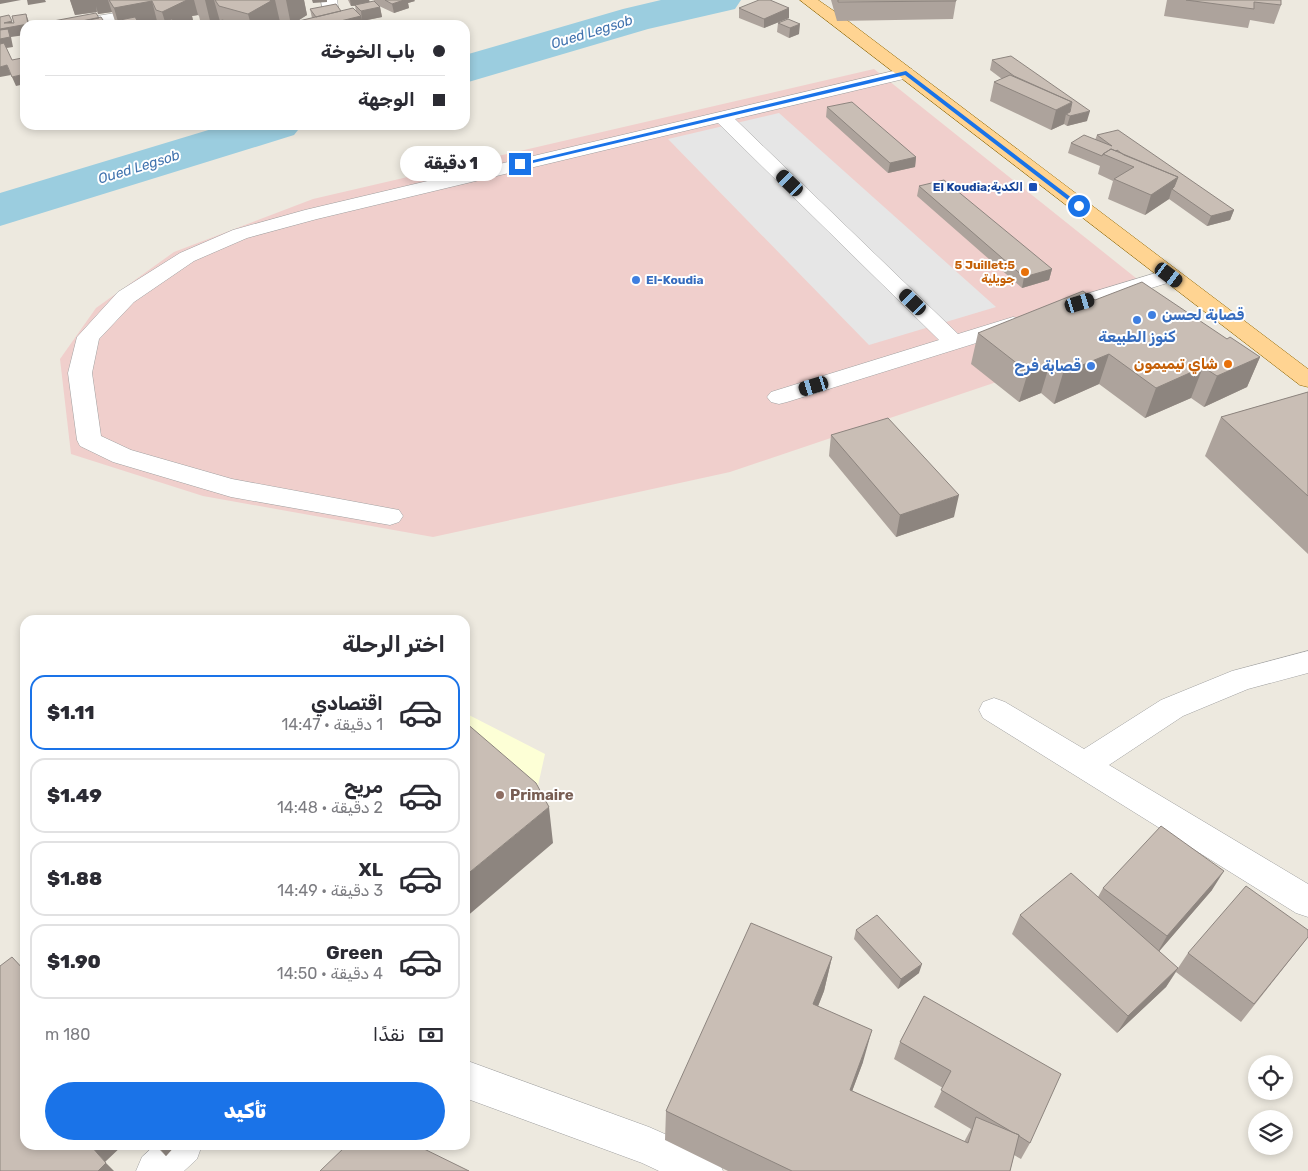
<!DOCTYPE html>
<html lang="ar">
<meta charset="utf-8">
<style>
:root{--surface:#fff;--page:#f2f2f3;--text:#2b2b33;--muted:#7c7c81;--line:#e1e1e2;--accent:#1a73e8}
body{margin:0;font-family:Rubik,"Noto Naskh Arabic",sans-serif;background:var(--page);color:var(--text);direction:rtl;height:100vh;display:flex;flex-direction:column;font-size:19px;white-space:nowrap}
*{box-sizing:border-box;margin:0}
p{font-size:16px;color:var(--muted)}
.icon{flex:none;width:28px;height:28px;fill:none;stroke:currentColor;stroke-width:2;stroke-linecap:round;stroke-linejoin:round}
.map{position:relative;flex:1;overflow:hidden;direction:ltr}
.details{position:absolute;left:20px;top:615px;width:450px;height:535px;display:flex;flex-direction:column;background:var(--surface);border-radius:15px;box-shadow:0 2px 8px #0003;direction:rtl}
.details>*{flex:none}
.top-card{position:absolute;left:20px;top:20px;width:450px;height:110px;border-radius:15px;box-shadow:0 2px 8px #0003;direction:rtl;display:grid;align-content:center;height:110px;padding:0 25px;background:var(--surface)}
.tools{position:absolute;left:1248px;top:1055px;display:grid;gap:10px}
.tools a{display:grid;place-items:center;width:45px;height:45px;border-radius:50%;background:var(--surface);box-shadow:0 2px 8px #0003;font-size:25px}
.end{position:absolute;width:22px;height:22px;margin:-11px;border:6px solid #1a73e8;background:#fff;box-shadow:0 0 0 2px #fff}
.from{border-radius:50%}
.bubble{position:absolute;height:35px;border-radius:18px;background:var(--surface);box-shadow:0 2px 8px #0003;font-size:16px;font-weight:800;line-height:35px;text-align:center;direction:rtl}
.car{position:absolute;width:15px;height:30px;margin:-15px -8px;border-radius:6px;box-shadow:0 0 4px 1px #0007;background:linear-gradient(#222 24%,#8ab4d8 0 40%,#222 0 76%,#8ab4d8 0 86%,#222 0)}
.top-card b{display:flex;align-items:center;gap:18px;height:48px;font-size:19px}
.top-card b+b{border-top:1px solid var(--line)}
.top-card i{width:12px;height:12px;background:var(--text)}
ul{padding:0;list-style:none}
li{display:flex;align-items:center;gap:15px;height:75px;margin:0 10px 8px;padding:0 15px;border:2px solid var(--line);border-radius:15px}
li div{flex:1}
li b{display:block;font-size:19px}
li em{font-style:normal;font-weight:800}
li.current{border-color:var(--accent)}
li>.icon{width:45px;height:45px;stroke-width:1.5}
h2{padding:0 25px;font-size:22px;line-height:60px}
.pay{display:flex;align-items:center;gap:12px;height:55px;padding:0 25px;font-size:19px}
.pay p{margin-inline-start:auto}
.button{display:flex;gap:10px;margin-top:auto;padding:10px 25px}
.button a{flex:1;height:58px;border-radius:30px;background:var(--accent);color:#fff;font-size:20px;font-weight:800;line-height:58px;text-align:center}
.map>svg:first-child{display:block}
.commercial{fill:#f0cfcc}
.education{fill:#fdffd6}
.parking{fill:#e6e6e6}
.lines{fill:none;stroke-linecap:round;stroke-linejoin:round}
.river{fill:#9bcddf;fill-rule:evenodd}
.minor-casing{stroke:#a1a1a1;stroke-width:1}
.major-casing{stroke:#916700;stroke-width:1}
.minor{fill:#fff;fill-rule:evenodd}
.major{fill:#ffd492;fill-rule:evenodd}
.wall{fill:#ada39c}
.shaded-wall{fill:#8d857f}
.building{fill:#c9beb5;stroke:#8d857f}
.route{fill:#1a73e8}
.transit-dot{fill:#1a4fb4;stroke:#fff;stroke-width:2}
.food-dot{fill:#e8710a;stroke:#fff;stroke-width:2}
.shop-dot{fill:#3f7fe0;stroke:#fff;stroke-width:2}
.education-dot{fill:#8d6e63;stroke:#fff;stroke-width:2}
.labels{text-anchor:middle;dominant-baseline:central;stroke-width:4;stroke-linejoin:round;paint-order:stroke}
.far-transit-label{font-size:12px;font-weight:bold;fill:#164399;stroke:#fff;text-anchor:end}
.far-food-label{font-size:12px;font-weight:bold;fill:#c56008;stroke:#fff;text-anchor:end}
.far-shop-label{font-size:12px;font-weight:bold;fill:#366cbe;stroke:#fff;text-anchor:start}
.far-water-label{font-size:14px;font-style:italic;fill:#4274af;stroke:#fff}
.shop-label{font-size:15px;font-weight:bold;fill:#366cbe;stroke:#fff;text-anchor:start}
.food-label{font-size:15px;font-weight:bold;fill:#c56008;stroke:#fff;text-anchor:end}
.education-label{font-size:15px;font-weight:bold;fill:#785e54;stroke:#fff;text-anchor:start}
</style>
<div class="map">
<svg width="1308" height="1171" viewBox="0 0 1308 1171">
<rect width="100%" height="100%" fill="#ede9df"/>
<path class="commercial" d="M874,69L1186,318L730,472L433,537L203,496L71,454L60,359L96,308L174,252L313,199Z"/>
<path class="education" d="M465,713L545,754L527,835L465,882Z"/>
<path class="parking" d="M779,113L996,307L869,345L668,139Z"/>
<g class="lines">
<path class="river" d="M661,0H741L735,9L648,29L465,83V55L623,9Z
M225,125H302L294,135L0,226V193Z"/>
<g class="minor-casing">
<path id="minor" d="M194,0H231L229,3L223,5L102,25H85L83,22L85,19L91,17Z
M321,0H337L340,20L338,23H326L324,20Z
M906,68L912,69L915,73L912,77L735,119L958,334L1013,317L1021,319L1024,324L1021,329L787,402L779,404L771,402L767,397L771,392L939,340L718,123L317,219L247,238L194,261L134,302L99,339L92,373L101,436L131,450L232,479L399,510L403,516L399,522L390,525L231,497L113,462L80,446L77,440L68,373L77,337L118,292L180,253L233,230L305,210Z
M1169,269L1177,270L1180,275L1177,280L1058,317L1050,315L1047,310L1050,305Z
M1308,651V673L1248,689L1183,716L1109,765L1308,884V917L1296,913L983,718L979,710L983,702L994,698L1005,702L1084,749L1161,700L1232,671Z
M465,1060L649,1127L717,1157L723,1171H659L642,1163L465,1098Z
M155,1145H202L197,1159L184,1171H136L142,1157Z"/>
</g>
<g class="major-casing">
<path id="major" d="M800,0H818L844,18L1308,369V387L1300,385Z"/>
</g>
<use href="#minor" class="minor"/>
<use href="#major" class="major"/>
</g>
<path class="wall" d="M70,0H304L307,15L296,22L312,18L310,9L341,11H356L355,6H351L348,0H369L370,2L374,1V0H414L415,1L408,3L409,8L394,13L379,6L380,7L382,17L362,21L287,24L280,22L276,24V25H203H204L201,24L199,16L198,15L192,16L194,25H49L99,18L105,23L115,21L112,12L98,14L96,6L97,12L75,15Z
M831,0H956V1L953,19L837,21Z
M1167,0H1281V5L1274,24L1250,20L1248,28L1164,16Z
M739,8H789V18L764,28L739,18Z
M788,19L799,34L789,38L777,32L778,23Z
M992,60L1087,121L1067,126L1064,124L1051,130L990,101L994,82L1002,79L990,70Z
M827,107L916,157L915,167L888,173L826,117Z
M1097,135L1234,210L1230,220L1207,226L1169,199L1145,215L1108,199L1113,181L1098,174L1100,166L1068,153L1071,143L1095,140Z
M919,186L1052,269L1049,280L1022,288L917,196Z
M1095,300L1227,339L1260,357L1247,387L1204,407L1191,398L1145,418L1099,384L1054,404L1041,393L1019,402L971,364L978,333Z
M1308,392V554L1205,456L1221,417Z
M831,435L954,517L896,537L829,456Z
M1103,888L1212,890L1159,951L1178,968L1188,953L1308,937L1241,1022L1176,972L1166,987L1117,1033L1012,934L1020,915L1098,897Z
M856,930L919,973L898,989L854,939Z
M832,957L824,991L818,1006L863,1062L852,1091L964,1142L971,1129L934,1107L943,1088L894,1059L900,1042L924,996L1030,1143L1021,1159L1014,1155L1010,1171H728L665,1140L666,1111Z
M155,1145H176L166,1156Z"/>
<path class="shaded-wall" d="M0,0H21L0,4Z
M27,0H45L46,2L28,5Z
M70,0H108L112,12L98,14L96,6L97,12L75,15Z
M109,0H194L198,15L192,16L194,25H166L162,12L152,1L158,25L152,24V25H119L114,8Z
M205,0H214L221,25H211Z
M269,0H275L280,22L276,24V25H251L248,14Z
M286,0H304L307,15L291,25Z
M312,0H327V2L313,3Z
M350,0H369L370,4L351,6Z
M403,0H414L415,1L408,3L409,8L394,13L392,4Z
M380,7L382,17L362,21L361,11Z
M789,8V18L764,28V19Z
M26,14L30,25H25V35L11,37L13,47L0,49V29L4,23L12,21L14,27Z
M361,16L363,25H319Z
M800,24L799,34L789,38L790,28Z
M7,65L11,75L0,77V67Z
M25,74V84L16,86L12,77Z
M1072,102L1069,116L1066,114L1064,124L1051,130L1056,110Z
M1090,111L1087,121L1067,126L1070,116Z
M916,157L915,167L888,173L890,163Z
M1178,177L1174,190L1172,189L1169,199L1145,215L1151,195Z
M1234,210L1230,220L1207,226L1211,216Z
M1052,269L1049,280L1022,288L1024,277Z
M1109,354L1099,384L1054,404L1063,373Z
M1260,357L1247,387L1204,407L1217,376Z
M1050,363L1041,393L1019,402L1028,372Z
M1203,367L1191,398L1145,418L1156,388Z
M959,495L954,517L896,537L900,515Z
M549,807L553,843L465,918V876Z
M1224,871L1212,890L1156,955L1167,936Z
M832,957L824,991L806,1037L813,1004Z
M922,964L919,973L898,989L901,979Z
M1178,968L1166,987L1117,1033L1128,1016Z
M872,1030L863,1062L841,1121L850,1090Z
M90,1145H123L105,1162Z
M157,1145H176L166,1156Z
M106,1163L114,1171H98Z"/>
<path class="building" d="M109,0H187L162,12L156,10L152,1L114,8Z
M215,0H270L271,1L248,14L219,6Z
M385,0H404L392,4Z
M759,0H770L789,8L764,19L739,8Z
M838,0H956V1L838,2Z
M1186,0H1281V5L1254,2V9Z
M374,1L380,7L361,11L355,5Z
M336,4L341,11L316,17L310,9Z
M353,8L361,16L324,25H282Z
M96,13L99,18L63,25H50L48,22Z
M26,14L28,24L0,29V17L9,15L12,21L4,23H14L12,16Z
M101,17L105,23L135,17L140,25H63Z
M172,19L179,25H153L152,24Z
M788,19L800,24L790,28L778,23Z
M223,20L229,25H203Z
M8,29L10,37L0,39V30Z
M4,43L12,60L22,58L25,63V74L12,77L7,65L0,67V44Z
M1011,56L1090,111L1070,116L1066,114L1070,112L1072,102L1014,76L992,60Z
M1010,75L1072,102L1056,110L994,82Z
M852,102L916,157L890,163L827,107Z
M1118,130L1234,210L1211,216L1172,189L1174,187L1178,177L1124,155L1117,150L1116,151L1111,149L1103,154L1102,156L1071,143L1084,135L1112,146L1097,135Z
M1111,149L1178,177L1151,195L1114,179L1134,167L1103,154Z
M944,180L1052,269L1024,277L919,186Z
M1142,282L1227,339L1230,337L1260,357L1217,376L1203,367L1156,388L1109,354L1063,373L1050,363L1028,372L978,333L1083,291L1095,300Z
M1308,392V496L1221,417Z
M888,418L959,495L900,515L831,435Z
M465,722L536,783L549,807L465,876Z
M1161,826L1224,871L1167,936L1103,888Z
M1071,873L1178,968L1128,1016L1020,915Z
M1246,886L1308,930V937L1254,1004L1188,953Z
M877,915L922,964L901,979L856,930Z
M751,923L832,957L813,1004L872,1030L850,1090L968,1143L976,1117L1019,1135L1010,1171H792L666,1111Z
M12,957L25,971V1145H90L106,1163L98,1171H0V966Z
M924,996L1061,1074L1030,1143L1019,1136V1135L1012,1132L941,1090L951,1071L900,1042Z
M347,1145H416L469,1171H320Z"/>
<path class="route" d="M906,71L1081,205V207H1077L905,75L520,166L517,164Z"/>
<rect class="transit-dot" x="1028" y="182" width="10" height="10" rx="2.5"/>
<g class="food-dot">
<circle cx="1025" cy="272" r="5"/>
<circle cx="1228" cy="364" r="5"/>
</g>
<g class="shop-dot">
<circle cx="636" cy="280" r="5"/>
<circle cx="1152" cy="315" r="5"/>
<circle cx="1137" cy="320" r="5"/>
<circle cx="1091" cy="366" r="5"/>
</g>
<circle class="education-dot" cx="500" cy="795" r="5"/>
<g class="labels">
<g class="far-transit-label">
<text x="1023" y="187">El Koudia;الكدية</text>
</g>
<g class="far-food-label">
<text x="1015" y="265">5 Juillet;5<tspan x="1015" dy="14">جويلية</tspan></text>
</g>
<g class="far-shop-label">
<text x="646" y="280">El-Koudia</text>
</g>
<g class="far-water-label">
<text transform="translate(592 32) rotate(-17)">Oued Legsob</text>
<text transform="translate(139 167) rotate(-17)">Oued Legsob</text>
</g>
<g class="shop-label">
<text x="1162" y="315">قصابة لحسن</text>
<text x="1137" y="337" text-anchor="middle">كنوز الطبيعة</text>
<text x="1081" y="366" text-anchor="end">قصابة فرح</text>
</g>
<g class="food-label">
<text x="1218" y="364">شاي تيميمون</text>
</g>
<g class="education-label">
<text x="510" y="795">Primaire</text>
</g>
</g>
</svg>
<div class="tools">
<a><svg class="icon" aria-label="locate" viewBox="0 0 24 24"><circle cx="12" cy="12" r="6"/><path d="M12 2v4M12 18v4M2 12h4M18 12h4"/></svg></a>
<a><svg class="icon" aria-label="layers" viewBox="0 0 24 24"><path d="M12 4l9 5-9 5-9-5zM3 14l9 5 9-5"/></svg></a>
</div>
<i class="end from" style="left:1079px;top:206px"></i>
<i class="end" style="left:520px;top:164px"></i>
<div class="bubble" style="left:400px;top:146px;width:102px">1 دقيقة</div>
<i class="car" style="left:790px;top:183px;rotate:314deg"></i>
<i class="car" style="left:1169px;top:275px;rotate:127deg"></i>
<i class="car" style="left:913px;top:302px;rotate:314deg"></i>
<i class="car" style="left:1080px;top:303px;rotate:73deg"></i>
<i class="car" style="left:814px;top:386px;rotate:253deg"></i>
<div class="top-card">
<b><i class="from"></i>باب الخوخة</b>
<b><i></i>الوجهة</b>
</div>
<section class="details">
<h2>اختر الرحلة</h2>
<ul>
<li class="current"><svg class="icon" aria-label="car" viewBox="0 0 24 24"><path d="M5 17H2v-5l4-1 3-4h7l3 4 3 1v5h-3M9 17h6M6 11h13"/><circle cx="7" cy="17" r="2"/><circle cx="17" cy="17" r="2"/></svg><div><b>اقتصادي</b><p>1 دقيقة · 14:47</p></div><em>$1.11</em></li>
<li><svg class="icon" aria-label="car" viewBox="0 0 24 24"><path d="M5 17H2v-5l4-1 3-4h7l3 4 3 1v5h-3M9 17h6M6 11h13"/><circle cx="7" cy="17" r="2"/><circle cx="17" cy="17" r="2"/></svg><div><b>مريح</b><p>2 دقيقة · 14:48</p></div><em>$1.49</em></li>
<li><svg class="icon" aria-label="car" viewBox="0 0 24 24"><path d="M5 17H2v-5l4-1 3-4h7l3 4 3 1v5h-3M9 17h6M6 11h13"/><circle cx="7" cy="17" r="2"/><circle cx="17" cy="17" r="2"/></svg><div><b>XL</b><p>3 دقيقة · 14:49</p></div><em>$1.88</em></li>
<li><svg class="icon" aria-label="car" viewBox="0 0 24 24"><path d="M5 17H2v-5l4-1 3-4h7l3 4 3 1v5h-3M9 17h6M6 11h13"/><circle cx="7" cy="17" r="2"/><circle cx="17" cy="17" r="2"/></svg><div><b>Green</b><p>4 دقيقة · 14:50</p></div><em>$1.90</em></li>
</ul>
<div class="pay"><svg class="icon" aria-label="cash" viewBox="0 0 24 24"><path d="M3 7h18v10H3z"/><circle cx="12" cy="12" r="2"/></svg>نقدًا<p>180 m</p></div>
<div class="button"><a>تأكيد</a></div>
</section>
</div>
